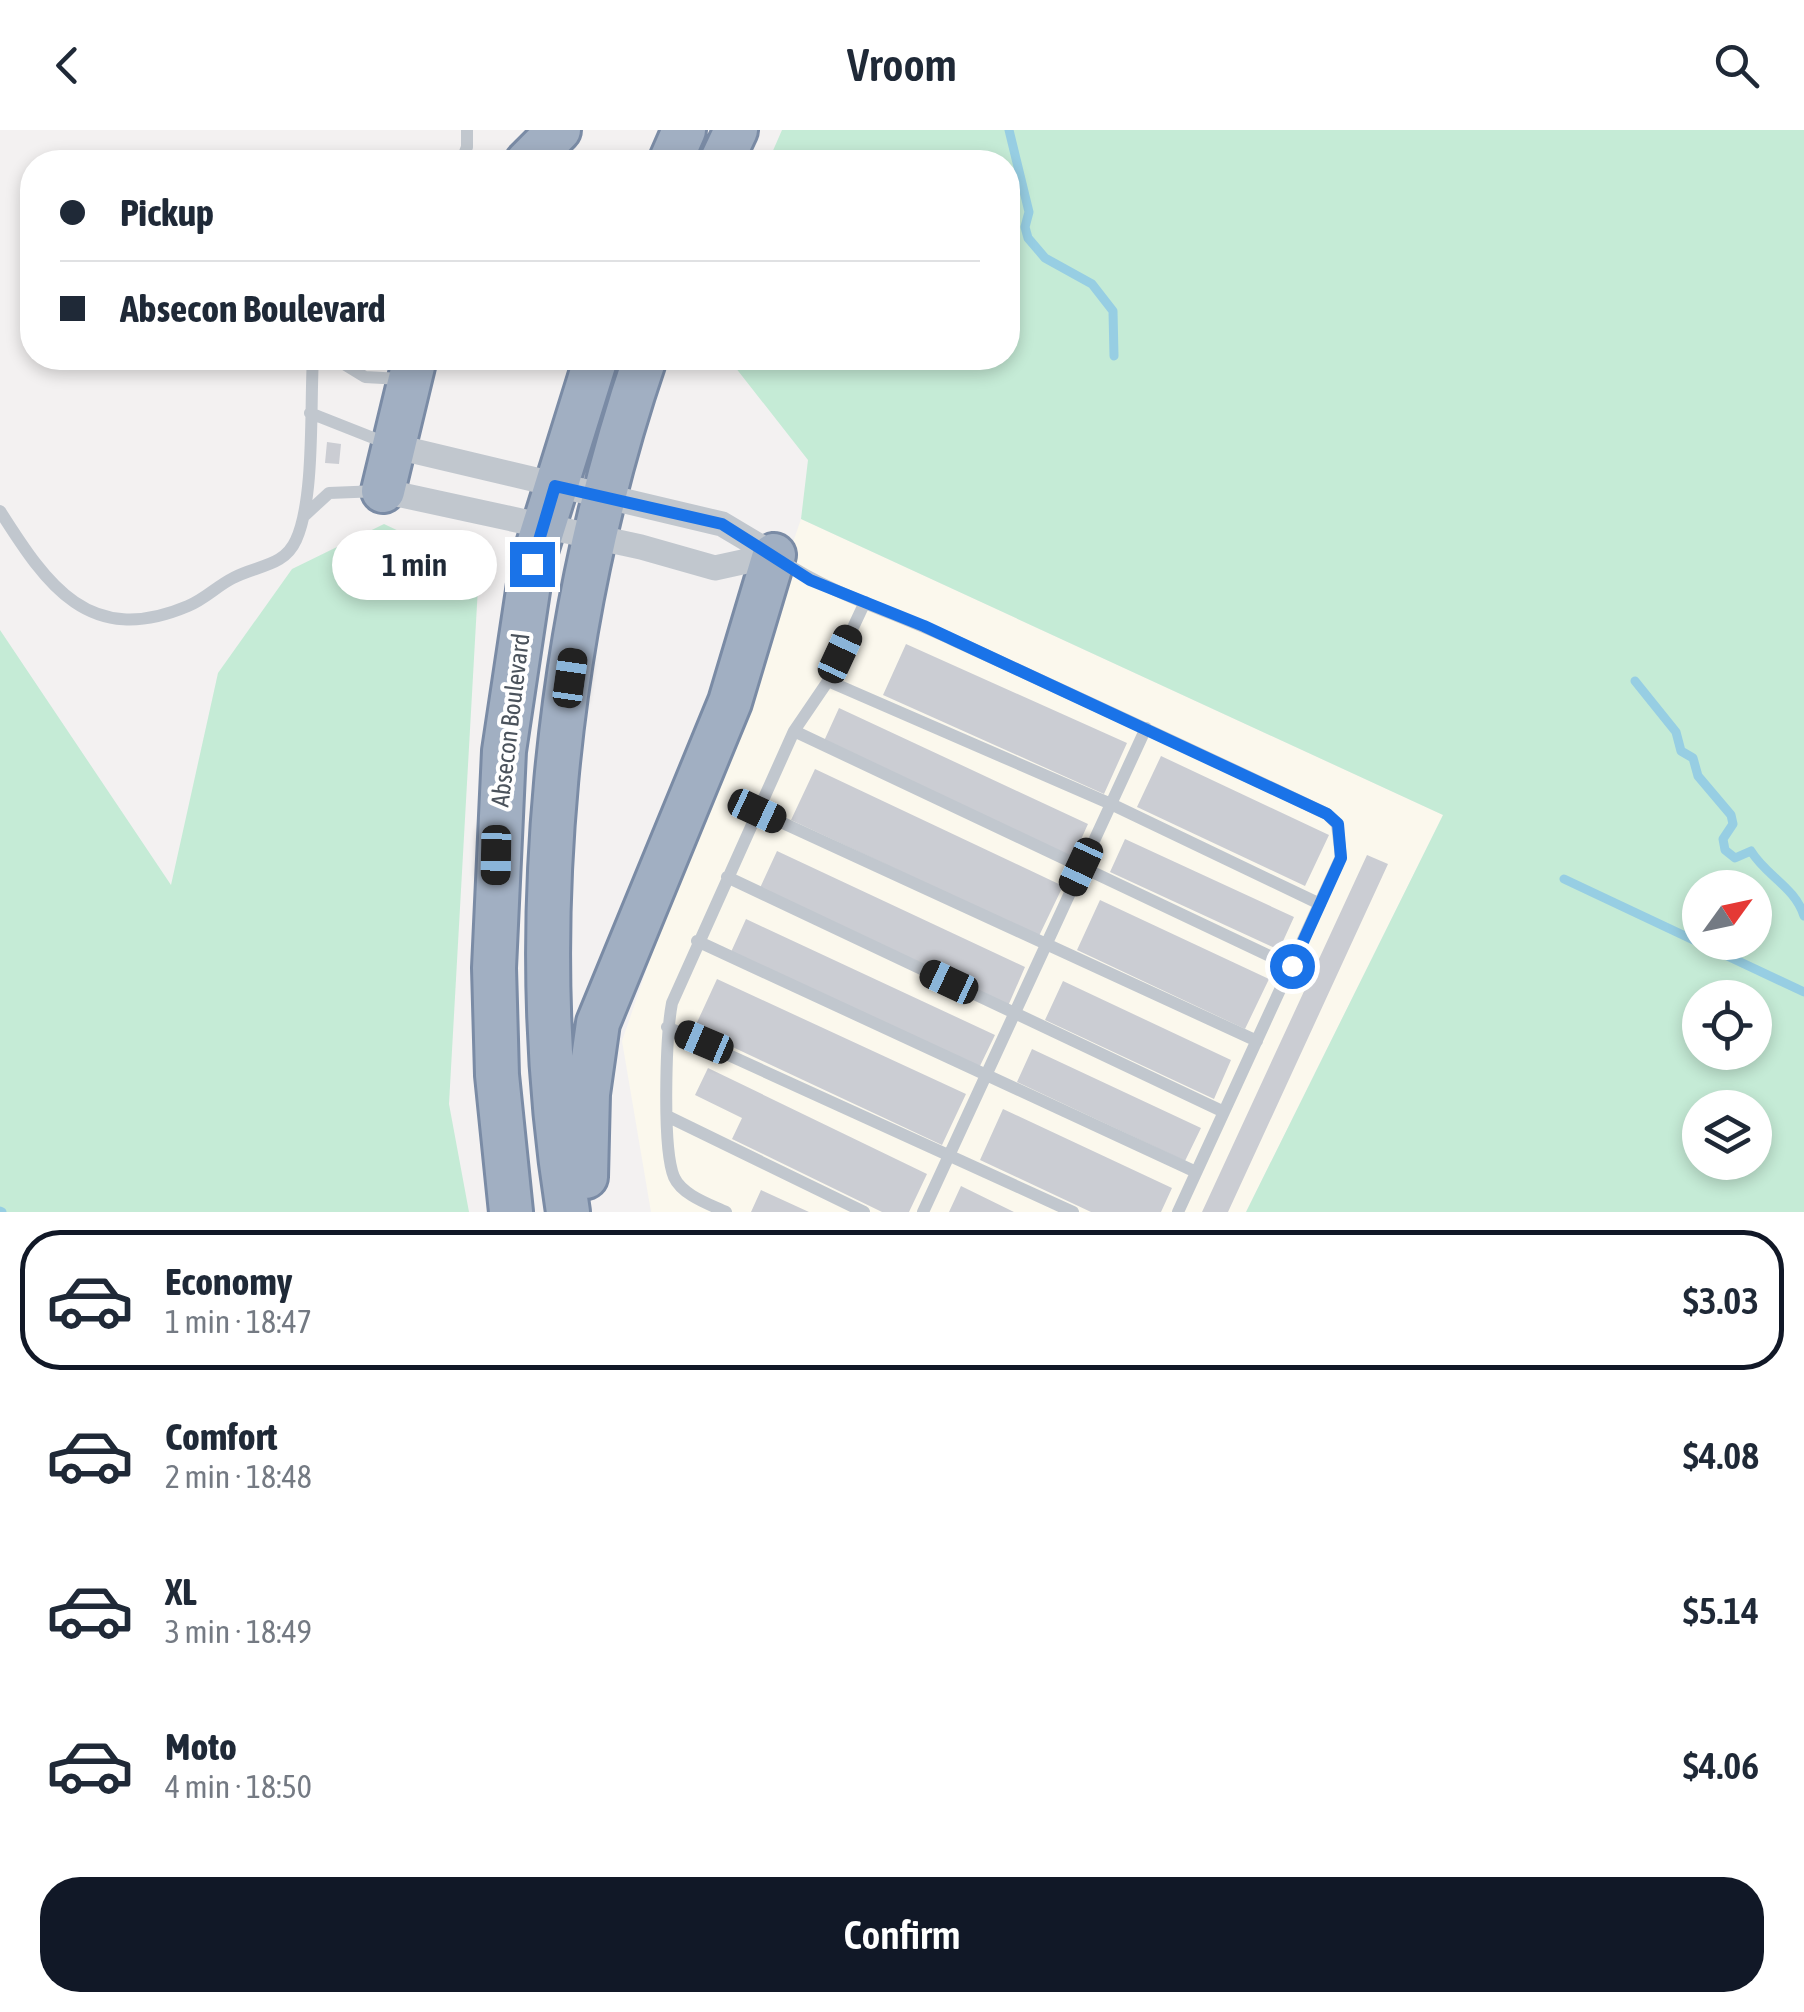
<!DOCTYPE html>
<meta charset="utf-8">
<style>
:root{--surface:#fff;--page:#f2f2f3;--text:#1f2937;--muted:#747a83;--line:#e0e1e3;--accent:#111827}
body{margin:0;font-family:"Asap Condensed",sans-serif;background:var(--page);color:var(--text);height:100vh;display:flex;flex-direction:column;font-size:38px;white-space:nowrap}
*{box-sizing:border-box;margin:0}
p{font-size:32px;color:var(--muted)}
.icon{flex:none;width:55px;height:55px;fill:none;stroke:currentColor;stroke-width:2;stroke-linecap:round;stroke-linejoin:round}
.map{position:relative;height:1082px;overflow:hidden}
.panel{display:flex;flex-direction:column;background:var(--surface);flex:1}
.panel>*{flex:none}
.top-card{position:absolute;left:20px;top:20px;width:1000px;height:220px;border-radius:40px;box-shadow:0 5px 15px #0003;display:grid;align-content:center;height:220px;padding:0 40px;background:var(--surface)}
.needle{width:65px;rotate:57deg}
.tools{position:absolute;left:1682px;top:740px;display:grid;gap:20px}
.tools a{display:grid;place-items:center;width:90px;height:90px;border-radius:50%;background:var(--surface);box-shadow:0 5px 15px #0003;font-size:50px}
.end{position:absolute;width:45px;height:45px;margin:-22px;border:12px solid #1a73e8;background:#fff;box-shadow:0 0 0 5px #fff}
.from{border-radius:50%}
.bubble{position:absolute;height:70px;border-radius:35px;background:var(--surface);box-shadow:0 5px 15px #0003;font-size:32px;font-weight:600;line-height:70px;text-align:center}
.car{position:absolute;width:30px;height:60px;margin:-30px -15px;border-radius:12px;box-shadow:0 0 8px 2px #0007;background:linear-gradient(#222 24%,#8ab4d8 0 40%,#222 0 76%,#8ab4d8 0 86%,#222 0)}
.top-card b{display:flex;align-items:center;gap:35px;height:95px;font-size:38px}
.top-card b+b{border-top:2px solid var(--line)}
.top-card i{width:25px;height:25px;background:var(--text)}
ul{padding:18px 0 0;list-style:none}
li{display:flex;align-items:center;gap:30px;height:140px;margin:0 20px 15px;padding:0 20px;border:5px solid transparent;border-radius:40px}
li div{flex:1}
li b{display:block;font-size:38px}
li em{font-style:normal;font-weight:600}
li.current{border-color:var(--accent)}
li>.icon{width:90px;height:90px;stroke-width:1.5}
.primary-button{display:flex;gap:20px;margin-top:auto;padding:20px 40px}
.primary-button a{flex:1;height:115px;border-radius:40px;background:var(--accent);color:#fff;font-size:40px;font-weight:600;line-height:115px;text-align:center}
header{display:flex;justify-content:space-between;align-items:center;height:130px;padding:0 40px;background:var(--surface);font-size:45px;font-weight:600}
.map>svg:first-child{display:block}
.commercial{fill:#fbf8ed}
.green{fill:#c5ebd6;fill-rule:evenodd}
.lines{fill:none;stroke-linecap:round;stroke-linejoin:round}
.stream{stroke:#97cee3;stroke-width:9}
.building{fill:#cbcdd3}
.trunk-casing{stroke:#7a8ba5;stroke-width:48}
.service{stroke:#c1c7ce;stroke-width:12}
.minor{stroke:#c1c7ce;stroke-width:25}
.trunk{stroke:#a1afc2;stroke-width:42}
.route{stroke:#1a73e8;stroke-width:12}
.labels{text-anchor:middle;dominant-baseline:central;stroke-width:8;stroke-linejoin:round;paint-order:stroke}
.street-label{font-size:25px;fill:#4b535c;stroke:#fff}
</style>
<header><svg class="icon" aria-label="back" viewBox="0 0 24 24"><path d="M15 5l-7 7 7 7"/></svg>Vroom<svg class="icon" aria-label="search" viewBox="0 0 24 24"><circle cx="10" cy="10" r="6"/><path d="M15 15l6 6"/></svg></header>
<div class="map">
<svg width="1804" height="1082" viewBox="0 0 1804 1082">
<rect width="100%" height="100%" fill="#f3f1f1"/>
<path class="commercial" d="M801,389L1443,685L1246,1082H651L622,911Z"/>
<path class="green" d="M782,0H1804V1082H1246L1443,685L801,389L808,330L728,228H1008V32H768ZM1700,758H1755V812H1700ZM1700,868H1755V922H1700ZM1700,978H1755V1032H1700Z
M384,394L479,439L449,974L469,1082H0V500L171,755L218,543L292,439Z"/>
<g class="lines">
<path class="stream" d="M1009,0L1029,82L1025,97L1028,108L1045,128L1092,154L1113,181L1114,226
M1635,551L1676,602L1681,621L1693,628L1698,646L1731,685L1733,694L1723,709L1725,720L1735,728L1751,721C1766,746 1795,757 1804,786
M1564,749L1804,862
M0,1081L2,1082"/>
</g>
<path class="building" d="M327,312L341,314L339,334L325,333Z
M906,514L1127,613L1104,664L883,565Z
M839,578L1088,694L1073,727L824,611Z
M1161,626L1329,705L1305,756L1137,677Z
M815,639L1063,756L1039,806L791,690Z
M1125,709L1294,787L1279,820L1110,742Z
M777,721L1025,837L1008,876L759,760Z
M1367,725L1388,734L1228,1082H1202Z
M1100,770L1269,849L1245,899L1077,820Z
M746,789L995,905L979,938L731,822Z
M717,849L966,964L942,1015L694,899Z
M1063,851L1231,930L1214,969L1045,890Z
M1032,919L1201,998L1185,1031L1017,952Z
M708,938L927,1044L909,1082H882L732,1009L742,988L695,965Z
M1003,979L1172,1058L1161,1082H1091L980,1030Z
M961,1056L1014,1082H949Z
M761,1060L809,1082H751Z"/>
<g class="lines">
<g class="trunk-casing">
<path id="trunk" d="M527,32L559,0
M670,32L684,0
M721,32L736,0
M383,361L415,228
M586,1047L588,964L598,893L730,572L774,425
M511,1082L497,945L494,838L504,621L532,434L596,228
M568,1082C524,806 555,492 645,228"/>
</g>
<path class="service" d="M461,32L467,17V0
M334,228L365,247L401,249
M310,283L386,313
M0,381C47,455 89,518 188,476C205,469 217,456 233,448C257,435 284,437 296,410C315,369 310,275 313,228
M304,386L329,363L379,361
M781,430C833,465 896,483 953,510C1078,567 1203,625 1327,684L1337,694L1341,727L1178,1082
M828,551L1111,674L1320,774
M794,601L1291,836
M757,681L1257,911
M727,747L1224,982
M697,811L1196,1042
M667,897L1073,1082
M669,987L864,1082
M726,1082C709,1074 682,1065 674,1047C662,1018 666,905 672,873L794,601L828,551L865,472
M923,1082L1146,598"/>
<path class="minor" d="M393,316L722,394L774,425
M383,361L641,417L715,438L774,425"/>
<use href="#trunk" class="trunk"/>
</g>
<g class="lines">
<path class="route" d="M532,434L555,356L722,394L810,450L924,496L1327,684L1338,694L1341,728L1292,836"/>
</g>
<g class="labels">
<g class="street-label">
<text transform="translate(510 590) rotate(-83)">Absecon Boulevard</text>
</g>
</g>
</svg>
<div class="tools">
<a><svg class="needle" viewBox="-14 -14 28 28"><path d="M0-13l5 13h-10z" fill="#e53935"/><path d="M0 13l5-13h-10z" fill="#747a83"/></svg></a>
<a><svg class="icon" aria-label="locate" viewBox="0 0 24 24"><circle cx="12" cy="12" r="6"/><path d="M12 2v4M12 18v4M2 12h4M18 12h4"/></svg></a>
<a><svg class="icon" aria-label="layers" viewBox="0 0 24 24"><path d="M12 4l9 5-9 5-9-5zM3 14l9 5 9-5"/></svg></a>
</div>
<i class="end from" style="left:1292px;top:836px"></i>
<i class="end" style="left:532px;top:434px"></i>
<div class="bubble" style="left:332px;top:400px;width:165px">1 min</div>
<i class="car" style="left:840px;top:524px;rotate:25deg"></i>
<i class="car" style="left:570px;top:548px;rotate:8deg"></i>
<i class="car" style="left:757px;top:681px;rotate:115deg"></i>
<i class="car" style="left:496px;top:725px;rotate:181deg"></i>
<i class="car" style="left:1081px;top:737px;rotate:205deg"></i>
<i class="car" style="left:949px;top:852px;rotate:295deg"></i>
<i class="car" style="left:704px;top:912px;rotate:293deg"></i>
<div class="top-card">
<b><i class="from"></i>Pickup</b>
<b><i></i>Absecon Boulevard</b>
</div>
</div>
<section class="panel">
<ul>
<li class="current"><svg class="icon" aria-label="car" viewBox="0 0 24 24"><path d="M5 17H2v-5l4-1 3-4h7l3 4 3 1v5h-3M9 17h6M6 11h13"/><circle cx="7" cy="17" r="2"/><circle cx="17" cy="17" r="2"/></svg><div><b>Economy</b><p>1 min · 18:47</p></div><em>$3.03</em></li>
<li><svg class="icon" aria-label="car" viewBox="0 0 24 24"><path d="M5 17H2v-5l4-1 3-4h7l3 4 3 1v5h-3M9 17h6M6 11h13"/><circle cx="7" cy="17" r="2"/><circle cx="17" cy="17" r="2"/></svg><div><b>Comfort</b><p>2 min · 18:48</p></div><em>$4.08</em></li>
<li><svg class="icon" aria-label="car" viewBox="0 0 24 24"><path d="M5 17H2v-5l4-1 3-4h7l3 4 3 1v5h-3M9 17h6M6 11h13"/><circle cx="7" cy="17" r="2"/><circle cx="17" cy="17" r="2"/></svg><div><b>XL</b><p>3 min · 18:49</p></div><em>$5.14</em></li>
<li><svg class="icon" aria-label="car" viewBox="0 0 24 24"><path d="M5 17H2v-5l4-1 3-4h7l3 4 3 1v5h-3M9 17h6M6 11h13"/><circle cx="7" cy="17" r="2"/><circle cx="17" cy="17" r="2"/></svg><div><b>Moto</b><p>4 min · 18:50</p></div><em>$4.06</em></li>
</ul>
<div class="primary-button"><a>Confirm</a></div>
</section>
